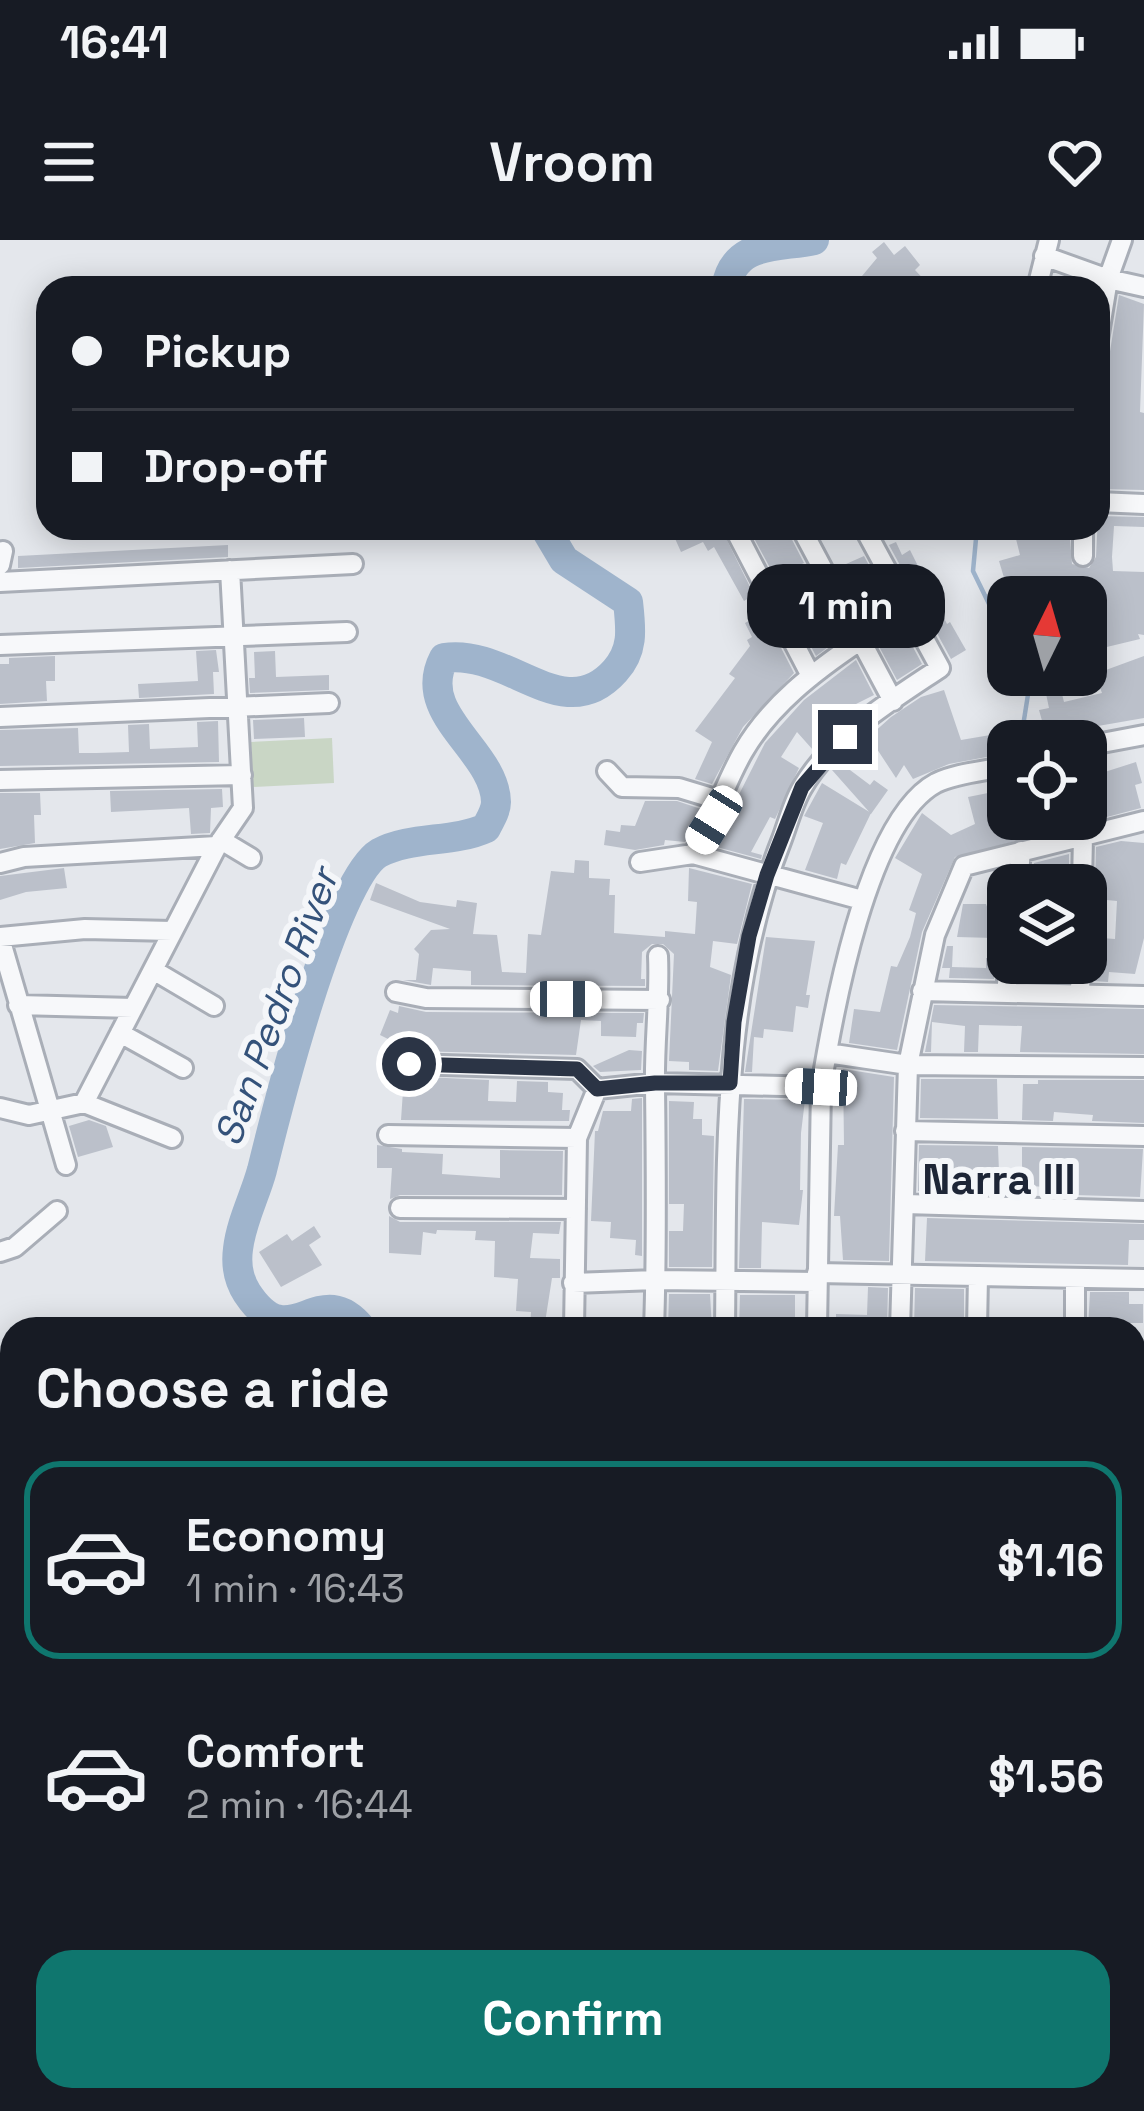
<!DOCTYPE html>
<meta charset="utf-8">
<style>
:root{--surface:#171b24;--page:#20242c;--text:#f1f3f6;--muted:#9ea1a6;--line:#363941;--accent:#0f766e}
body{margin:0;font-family:"Space Grotesk",sans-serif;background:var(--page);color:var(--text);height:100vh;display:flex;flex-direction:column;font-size:45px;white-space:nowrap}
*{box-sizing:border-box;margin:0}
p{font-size:39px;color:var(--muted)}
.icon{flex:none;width:66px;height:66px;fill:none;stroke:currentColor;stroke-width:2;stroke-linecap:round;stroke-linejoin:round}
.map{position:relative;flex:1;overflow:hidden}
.panel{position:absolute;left:0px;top:1077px;width:1146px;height:795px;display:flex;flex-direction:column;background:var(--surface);border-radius:36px 36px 0 0;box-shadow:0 6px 30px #0003}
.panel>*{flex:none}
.top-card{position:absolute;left:36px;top:36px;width:1074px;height:264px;border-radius:36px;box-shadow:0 6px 30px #0003;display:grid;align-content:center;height:264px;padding:0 36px;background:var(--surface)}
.needle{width:78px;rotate:5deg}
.controls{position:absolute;left:987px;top:336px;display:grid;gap:24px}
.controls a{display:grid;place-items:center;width:120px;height:120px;border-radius:24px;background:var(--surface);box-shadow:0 6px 30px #0003;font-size:60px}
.end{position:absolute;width:54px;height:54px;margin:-27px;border:15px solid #2b3445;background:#fff;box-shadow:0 0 0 6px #fff}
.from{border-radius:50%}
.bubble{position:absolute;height:84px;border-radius:36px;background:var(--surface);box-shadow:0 6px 30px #0003;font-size:39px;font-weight:700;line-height:84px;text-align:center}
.car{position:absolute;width:36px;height:72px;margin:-36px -18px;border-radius:15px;box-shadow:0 0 9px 3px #0007;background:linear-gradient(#fff 24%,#345 0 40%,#fff 0 76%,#345 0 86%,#fff 0)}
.top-card b{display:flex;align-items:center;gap:42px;height:114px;font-size:45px}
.top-card b+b{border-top:3px solid var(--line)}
.top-card i{width:30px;height:30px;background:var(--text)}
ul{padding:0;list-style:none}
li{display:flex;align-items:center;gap:36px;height:198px;margin:0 24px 18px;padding:0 12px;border:6px solid transparent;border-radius:36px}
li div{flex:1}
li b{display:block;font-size:45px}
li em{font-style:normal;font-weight:700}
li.on{border-color:var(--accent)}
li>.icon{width:108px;height:108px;stroke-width:1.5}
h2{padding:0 36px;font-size:54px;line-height:144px}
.button{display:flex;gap:24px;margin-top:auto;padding:24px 36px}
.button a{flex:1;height:138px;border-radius:36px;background:var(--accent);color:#fff;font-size:48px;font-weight:700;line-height:138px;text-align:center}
.status{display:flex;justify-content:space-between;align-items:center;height:84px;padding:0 60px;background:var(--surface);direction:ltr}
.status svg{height:33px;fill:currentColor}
header{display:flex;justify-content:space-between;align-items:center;height:156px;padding:0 36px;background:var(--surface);font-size:54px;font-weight:700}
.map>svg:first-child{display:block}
.green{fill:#c9d6c5}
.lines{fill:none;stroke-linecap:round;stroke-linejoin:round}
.stream{stroke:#9fb4cc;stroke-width:4.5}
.river{stroke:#9fb4cc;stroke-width:30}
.building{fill:#bbc0ca}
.street-casing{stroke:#a9aeb7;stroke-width:24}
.secondary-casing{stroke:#a9aeb7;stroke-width:33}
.street{stroke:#f7f8fa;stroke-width:18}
.secondary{stroke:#fff;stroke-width:27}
.route{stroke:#2b3445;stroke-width:15}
.labels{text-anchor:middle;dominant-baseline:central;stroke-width:12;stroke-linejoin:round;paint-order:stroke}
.water-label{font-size:39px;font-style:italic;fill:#34527a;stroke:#f4f6f9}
.quarter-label{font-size:42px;font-weight:bold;fill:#1d2536;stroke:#f4f6f9}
</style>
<div class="status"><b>16:41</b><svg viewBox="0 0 49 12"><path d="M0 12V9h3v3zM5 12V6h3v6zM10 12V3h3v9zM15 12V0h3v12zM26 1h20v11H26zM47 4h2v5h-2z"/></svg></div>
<header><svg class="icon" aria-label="menu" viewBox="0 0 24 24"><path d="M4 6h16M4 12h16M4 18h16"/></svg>Vroom<svg class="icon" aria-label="heart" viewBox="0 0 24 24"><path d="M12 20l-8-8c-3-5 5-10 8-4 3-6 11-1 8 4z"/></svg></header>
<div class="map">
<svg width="1144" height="1871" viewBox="0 0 1144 1871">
<rect width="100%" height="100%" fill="#e4e7ec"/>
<path class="green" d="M332,498L334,543L253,547L251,502Z"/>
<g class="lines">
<path class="stream" d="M728,38L749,48
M977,288L973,331L1008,403
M1023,486L1030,442L1026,435
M157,1871L182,1860"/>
<path class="river" d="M726,48C734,0 778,8 814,0
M362,1089C318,1034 292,1121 247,1053C238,1039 236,1024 238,1009C241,982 255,956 262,930C276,873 334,640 379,613C411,596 453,603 486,588C490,580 496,571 496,562C495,510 414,475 444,418C509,408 563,489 615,431C634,410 631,389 628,362L564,320L545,288
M431,1860L433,1871"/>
</g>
<path class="building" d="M884,2L894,15L905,6L920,25L915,30L932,48H852L877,18L872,12Z
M1119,55L1144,64L1140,172L1144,173V250L1098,249V149H1104Z
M1098,276L1144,277V287L1114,286L1112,317L1113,331L1144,332V395L1138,394L1140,399L1086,412V357H1043L1042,352L1001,360L997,343L1005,341L999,321L1020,315L1015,295L1026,292L1025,288H1054L1057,298H1070L1072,324L1089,328L1096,317Z
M687,288H721L754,355L744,361L714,307L708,311L703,302L681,312L673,294Z
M778,288H786L804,323L775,337L755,300Z
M896,302L902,315L910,310L947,384L950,382L966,410L951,419L889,305Z
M228,305V317L18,328V316Z
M864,316L922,424L897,440L837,328Z
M816,345L843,396L816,416L787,361Z
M763,373L794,433L743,487L712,544L695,539L712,502L695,491L735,438L729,434L750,406L747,400L752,397L745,383Z
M216,410L219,432H213L214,454L139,458L138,444L198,441L196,411Z
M275,411L276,437L329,435V450L250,453L249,438H255L254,412Z
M55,416V441H46L47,461L0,464V424H9V418Z
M1144,416V478L1046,495L1039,470L1049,468L1045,449L1060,446L1064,462L1102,453L1095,434Z
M856,420L874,455L852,466L854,471L813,510L797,492L781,517L799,528L775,579L770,577L751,612L762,615L761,619L713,606L765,503L804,460Z
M944,450L961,500L1008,492V513L949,524L913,539L904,525L896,538L873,503L846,527L870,545L874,540L888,550L871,574L832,530L891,477L921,457Z
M304,478L305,497L254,499L253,480Z
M218,481L219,522L0,526V490L78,488L79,513H96L129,512L128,485L149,484L150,509L198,507L197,482Z
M1136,522L1142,543L1135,545L1141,568L955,617L922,692L897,810L849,803L854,769L880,772L891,726L897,727L910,697L916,673L909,670L922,634L895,618L922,573L951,595L975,584L968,557L1008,549V584L1028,579H1086V538Z
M822,543L871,573L846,625L841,623L837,639L805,630L823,583L804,576Z
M222,549L223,567L211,568L210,593L191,594L189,568L111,572L110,551Z
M0,553H40L41,575H34L35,603L0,609Z
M645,561H677L701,569L685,602L665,600L664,605L635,610L604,605L606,590L620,592L621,585L635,586Z
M1121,601L1144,603V698L1135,734L1109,732L1108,742L1094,741L1088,697L1115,699L1117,661L1086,658L1095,646L1096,607Z
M1069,614V642L1031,639L1034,623Z
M575,620L589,621V638L610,639L609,655H615L614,693L665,697V691L695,694L697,662L688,661L689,628L752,644L737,704L713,701L710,727L731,735L718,831L689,830V822L669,821L674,714L663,704H652L642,712L641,739H645V746L471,745V731L433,728L431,745L403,740H416L419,714L414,709L431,690L450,689L370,660L376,643L420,662L456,667L457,660L477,663L473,694L497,695L502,732L526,733L528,694L541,695L551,631L574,633Z
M64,628L67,648L26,652L0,660V636Z
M963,664H986L994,686V698L957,697Z
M766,697L815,701L806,755H810L808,768L796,766L793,792L764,789L763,798L754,797L752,832H745Z
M947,706H953L952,727L986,728V718H994V739L949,738L950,728H942Z
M934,765L1144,769V814L1020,812L1022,786L979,785L978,812H964L965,786L932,782L931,812H925Z
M399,766L426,772L644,773L643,783H637L636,797L601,796V781L581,780L576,815L412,811L380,795L390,770L398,773Z
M629,810L642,811L641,830L600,832L593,826Z
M843,829L894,837L889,1021L843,1020L840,976H834L838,905H844Z
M404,836L489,840L488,861L516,862L517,841L548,842V852L563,853L562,870H570L569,881L401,880Z
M921,839H997L998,879L920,878Z
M1038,840H1144V883L1092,881L1093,875L1054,872L1053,881L1022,880L1023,844H1038Z
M642,858V1016L635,1015L636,1000L610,998L611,982L591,981L595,891H598L603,871H631L632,859Z
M744,859L805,860L801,893L800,950H803L799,985L762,982L761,1028H739Z
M669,861L694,862L693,879H702V895L714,896L712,1027H669V991H683L684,964H669Z
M89,880L106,886L113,907L78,917L69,886Z
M377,905L402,909V912L443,914L442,934L500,938V910L563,911L562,955H400L390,959L392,928H377Z
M919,905L998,906L999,932H1022V907L1143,909L1140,957L1075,955V950L1033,946V954L918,951Z
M389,976L400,982H561L559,994L533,993L530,1018L560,1019V1038H552L544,1089H530L531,1072L516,1071L518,1039L494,1037L495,1001L475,1000L476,991L437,990L436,994L423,992L421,1015L389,1013Z
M927,978L1144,984V1000H1129L1128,1025L925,1021Z
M314,986L321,997L309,1005L322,1025L281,1047L259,1012L287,994L292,1001Z
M868,1047L888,1048L887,1089H836V1074L867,1075Z
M915,1048L964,1049V1077H956L955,1089H914Z
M1090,1052H1129V1064H1143V1083H1130V1089H1088Z
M669,1054H710L712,1089H668Z
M740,1055H795V1089H739Z"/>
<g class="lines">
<g class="street-casing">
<path id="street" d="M1044,16L1108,39L1144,47
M1037,48L1049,0
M1098,100L1108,39L1122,0
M1098,262L1144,264
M734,288L810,434
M801,288L893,461
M1083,288V316
M0,325L3,311
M0,342L353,324
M0,405L347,392
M0,477L329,463
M1086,506L1144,495
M607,531L622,547L679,548L722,561
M0,540L242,535
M221,600L251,618
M693,614L862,660
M640,622L693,614C714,581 724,545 743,512C770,465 815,431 858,402
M0,623L24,617L217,606
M1082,645L1083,596
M0,697L85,689L172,691
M0,698L66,925
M153,730L214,766
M922,751L1144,756
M1007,751L1008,683L999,664L1000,648L1019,633L1021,611
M396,752L426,758L660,760
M1080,752L1081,723
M18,765L133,768
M120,793L183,828
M827,813L908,825L1144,827
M409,824L577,829L597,849
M821,847C833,773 867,580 936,543C956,533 986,531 1008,526
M84,863L172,898
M0,868L29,875L84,863L217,606L243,568L230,330
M905,891L1144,896
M388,895L577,898
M905,964L1144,971
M400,968L576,969
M0,1012L15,1007L57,971
M817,1033L1144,1039
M573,1043L656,1040L816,1042
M574,1089L577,898L597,849L655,843L821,847L817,1089
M654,1089C657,1008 656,928 655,847C654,803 660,760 658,716
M725,1089C727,924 720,755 782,599C788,583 793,563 802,548C832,496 892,460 940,428L864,288
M900,1089L908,825L935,695L964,626L1144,581
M977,1089L978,1036
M1075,1089V1038
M1134,1211L1144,1151
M1134,1276L1144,1282
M1134,1579L1144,1561
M1134,1729L1144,1711
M965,1860L986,1871
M691,1871L695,1860
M769,1871L774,1860
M1052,1871L1058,1860
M1134,1871L1144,1853"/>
</g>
<g class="secondary-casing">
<path id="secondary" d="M1134,1412L1144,1391
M865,1871L870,1860"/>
</g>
<use href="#street" class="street"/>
<use href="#secondary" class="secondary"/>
</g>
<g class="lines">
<path class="route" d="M409,824L577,829L597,849L655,843H730L734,782L749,696L767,635L802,547L845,497"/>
</g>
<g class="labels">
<g class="water-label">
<text transform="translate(276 767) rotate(-70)">San Pedro River</text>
</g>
<g class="quarter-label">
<text x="999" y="939">Narra III</text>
</g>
</g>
</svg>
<div class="controls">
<a><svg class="needle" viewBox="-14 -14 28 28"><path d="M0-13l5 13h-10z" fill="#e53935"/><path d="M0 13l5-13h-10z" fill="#9ea1a6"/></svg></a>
<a><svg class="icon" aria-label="locate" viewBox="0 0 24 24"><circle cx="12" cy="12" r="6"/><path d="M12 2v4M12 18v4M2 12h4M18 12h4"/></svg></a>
<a><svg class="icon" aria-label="layers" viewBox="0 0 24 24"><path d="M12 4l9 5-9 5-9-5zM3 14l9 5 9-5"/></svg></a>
</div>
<i class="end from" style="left:409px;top:824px"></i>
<i class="end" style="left:845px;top:497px"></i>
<div class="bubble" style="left:747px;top:324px;width:198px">1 min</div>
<i class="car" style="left:714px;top:580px;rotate:212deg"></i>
<i class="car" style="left:566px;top:759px;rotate:90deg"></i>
<i class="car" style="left:821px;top:847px;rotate:273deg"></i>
<div class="top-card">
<b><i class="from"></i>Pickup</b>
<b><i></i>Drop-off</b>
</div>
<section class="panel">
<h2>Choose a ride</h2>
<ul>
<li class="on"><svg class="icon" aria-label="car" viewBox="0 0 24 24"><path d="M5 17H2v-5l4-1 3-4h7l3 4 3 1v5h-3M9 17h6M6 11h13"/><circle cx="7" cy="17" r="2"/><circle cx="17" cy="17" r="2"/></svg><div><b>Economy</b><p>1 min · 16:43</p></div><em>$1.16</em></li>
<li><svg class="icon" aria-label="car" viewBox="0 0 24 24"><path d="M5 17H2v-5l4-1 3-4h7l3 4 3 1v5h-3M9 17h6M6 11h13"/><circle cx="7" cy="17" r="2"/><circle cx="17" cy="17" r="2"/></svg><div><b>Comfort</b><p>2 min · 16:44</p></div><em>$1.56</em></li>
</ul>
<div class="button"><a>Confirm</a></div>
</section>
</div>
